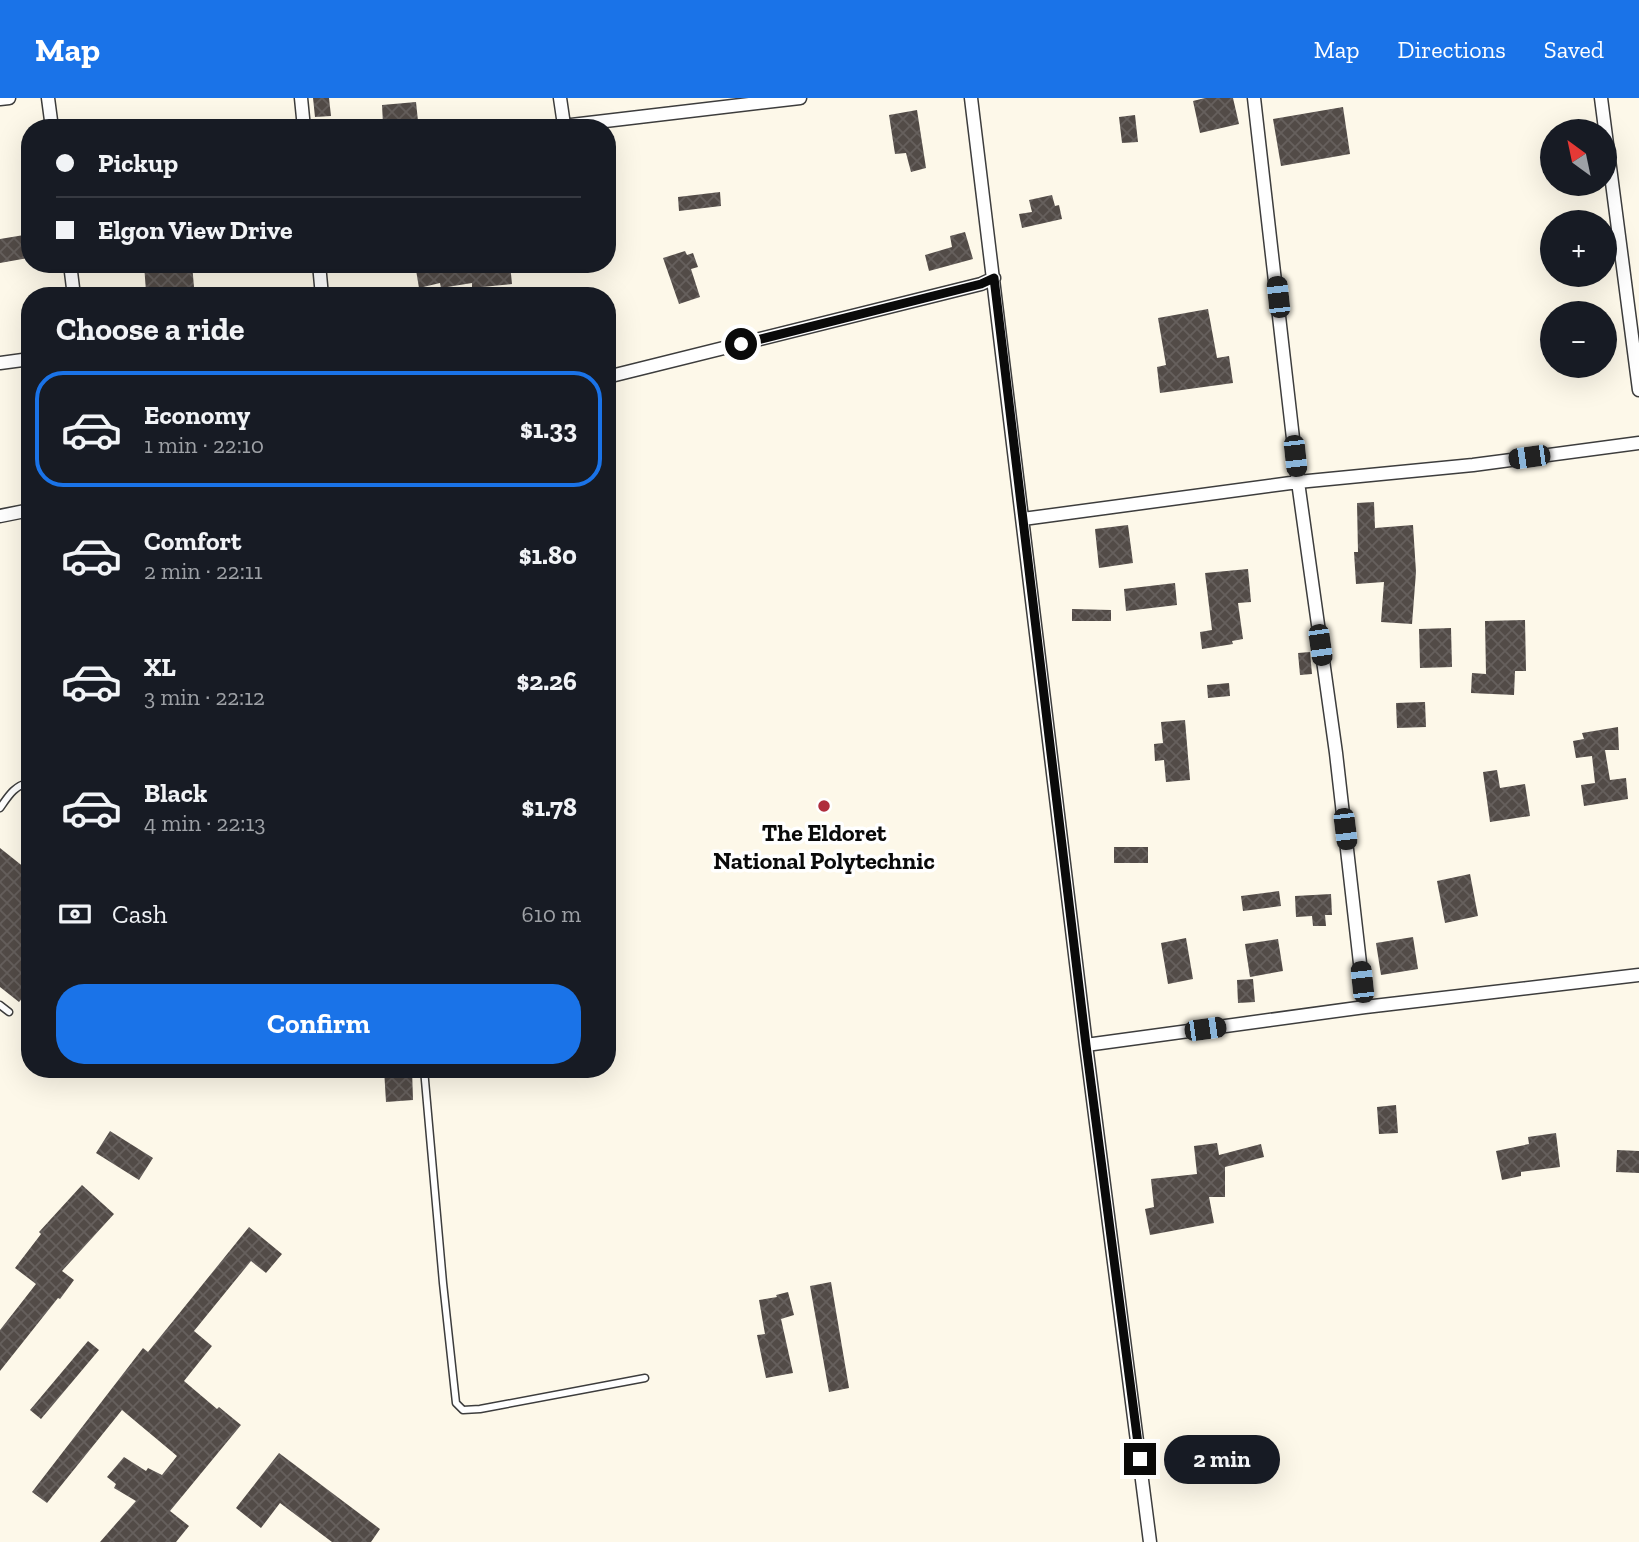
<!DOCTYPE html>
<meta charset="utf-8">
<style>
:root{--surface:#171b24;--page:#20242c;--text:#f1f3f6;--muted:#9ea1a6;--line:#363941;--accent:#1a73e8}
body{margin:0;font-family:"Zilla Slab",serif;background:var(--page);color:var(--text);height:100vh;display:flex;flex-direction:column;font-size:26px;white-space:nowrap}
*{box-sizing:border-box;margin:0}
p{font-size:23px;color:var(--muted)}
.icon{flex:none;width:38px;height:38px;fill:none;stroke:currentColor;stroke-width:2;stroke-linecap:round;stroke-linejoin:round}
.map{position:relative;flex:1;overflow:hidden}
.sheet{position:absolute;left:21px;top:189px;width:595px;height:791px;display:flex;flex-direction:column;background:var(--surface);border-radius:28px;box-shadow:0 7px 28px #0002}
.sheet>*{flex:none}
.guide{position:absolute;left:21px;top:21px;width:595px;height:154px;border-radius:28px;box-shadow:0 7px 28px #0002;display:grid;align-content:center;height:154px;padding:0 35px;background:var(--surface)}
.needle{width:46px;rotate:327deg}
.tools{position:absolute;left:1540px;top:21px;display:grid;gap:14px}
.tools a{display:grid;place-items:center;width:77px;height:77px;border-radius:50%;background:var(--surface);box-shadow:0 7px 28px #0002;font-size:35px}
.end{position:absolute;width:32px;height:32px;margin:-16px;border:9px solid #0a0a0a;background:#fff;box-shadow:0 0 0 4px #fff}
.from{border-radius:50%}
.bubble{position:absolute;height:49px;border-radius:24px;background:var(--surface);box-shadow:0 7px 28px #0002;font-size:23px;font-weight:800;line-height:49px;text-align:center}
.car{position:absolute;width:21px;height:42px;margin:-21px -10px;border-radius:9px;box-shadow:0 0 5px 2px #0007;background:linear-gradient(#222 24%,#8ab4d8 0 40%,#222 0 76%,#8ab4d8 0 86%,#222 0)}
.guide b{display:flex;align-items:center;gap:24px;height:66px;font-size:26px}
.guide b+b{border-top:2px solid var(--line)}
.guide i{width:18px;height:18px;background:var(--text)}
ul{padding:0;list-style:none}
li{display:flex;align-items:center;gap:21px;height:116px;margin:0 14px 10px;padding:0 21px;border:4px solid transparent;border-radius:28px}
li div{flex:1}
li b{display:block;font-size:26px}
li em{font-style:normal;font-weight:800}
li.current{border-color:var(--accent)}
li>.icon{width:63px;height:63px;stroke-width:1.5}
h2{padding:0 35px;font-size:32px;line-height:84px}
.pay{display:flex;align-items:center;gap:18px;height:77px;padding:0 35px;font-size:26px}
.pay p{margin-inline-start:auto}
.button{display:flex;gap:14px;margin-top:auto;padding:14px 35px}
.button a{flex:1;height:80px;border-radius:28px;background:var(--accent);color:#fff;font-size:28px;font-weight:800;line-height:80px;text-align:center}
header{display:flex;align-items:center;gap:42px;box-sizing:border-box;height:98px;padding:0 35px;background:var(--accent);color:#fff}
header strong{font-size:33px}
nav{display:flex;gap:38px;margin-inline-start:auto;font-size:24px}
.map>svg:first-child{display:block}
.building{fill:url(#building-cross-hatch)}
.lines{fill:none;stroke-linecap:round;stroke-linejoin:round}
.lane-casing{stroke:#3d3d3d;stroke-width:9}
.street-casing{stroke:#3d3d3d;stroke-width:15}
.lane{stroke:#fff;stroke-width:6}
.street{stroke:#fff;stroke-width:12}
.route{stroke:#0a0a0a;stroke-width:9}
.poi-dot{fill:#af2d3c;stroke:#fff;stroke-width:2.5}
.labels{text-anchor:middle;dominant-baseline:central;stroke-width:7;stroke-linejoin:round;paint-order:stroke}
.poi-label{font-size:24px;font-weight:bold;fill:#0a0a0a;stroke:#fff}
</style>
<header>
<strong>Map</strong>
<nav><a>Map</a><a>Directions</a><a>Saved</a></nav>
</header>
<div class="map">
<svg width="1639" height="1444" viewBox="0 0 1639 1444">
<defs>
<pattern id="building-cross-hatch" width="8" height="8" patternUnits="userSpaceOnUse" patternTransform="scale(1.75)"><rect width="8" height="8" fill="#524b47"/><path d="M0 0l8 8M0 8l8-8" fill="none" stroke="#66605d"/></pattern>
</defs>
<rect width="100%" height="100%" fill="#fdf8e9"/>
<path class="building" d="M313,0H329L331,18L315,19Z
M1205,0H1233L1239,26L1200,35L1193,3Z
M416,4L418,23L383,26L382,7Z
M1343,9L1350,56L1281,68L1273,21Z
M917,12L926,70L911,74L906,55L895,56L889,17Z
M1135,17L1138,44L1122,45L1119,19Z
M720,94L721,108L679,113L678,99Z
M1052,97L1055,108L1059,107L1062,121L1022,130L1019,116L1032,114L1029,102Z
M965,134L973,161L929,173L925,157L952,149L950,138Z
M24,137L28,160L0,165V141Z
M685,153L687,157L693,155L698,169L691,171L700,199L679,206L663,160Z
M144,166H192L194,189L146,194Z
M415,166H510L512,186L472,190V185L441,190L440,185L419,190Z
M1208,211L1217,260L1229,258L1233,285L1160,295L1157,269L1166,267L1158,220Z
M1374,404L1375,430L1413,427L1416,474L1412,526L1381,524L1384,484L1356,486L1354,454H1358L1357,405Z
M1128,427L1133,465L1099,470L1095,431Z
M1248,471L1251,504L1238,505L1243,541L1232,543L1233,546L1202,551L1200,534L1212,532L1205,475Z
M1175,485L1177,507L1126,513L1124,491Z
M1072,511L1111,512V523H1072Z
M1525,522L1526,573H1515L1514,597L1471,595L1472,575L1486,576L1485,523Z
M1451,530L1452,569L1420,570L1419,531Z
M1310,554L1312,576L1300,577L1298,555Z
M1229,585L1230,598L1208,600L1207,587Z
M1425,604L1426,629L1397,630L1396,605Z
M1185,622L1190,682L1166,684L1164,662L1155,663L1154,646L1163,645L1161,624Z
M1618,629L1619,652H1605L1610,682L1626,680L1628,701L1584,708L1581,687L1595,685L1592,658L1576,660L1573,643L1584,641L1582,635Z
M1497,672L1500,690L1525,686L1530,718L1490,724L1483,674Z
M1114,749H1148V765H1114Z
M0,750L30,774V892L19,904L0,889Z
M1470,776L1478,818L1445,825L1437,783Z
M1279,793L1281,808L1243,813L1241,798Z
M1331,796L1332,817H1325L1326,828H1313L1312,818L1296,819L1295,798Z
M1413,839L1418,871L1381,877L1376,845Z
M1186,840L1193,881L1168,886L1161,845Z
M1278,841L1283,873L1250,879L1245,846Z
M1253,881L1255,904L1238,905L1237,882Z
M384,971H412L413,1002L386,1004Z
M1396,1007L1398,1035L1379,1036L1377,1009Z
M110,1033L153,1060L139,1082L96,1055Z
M1556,1035L1560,1069L1521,1074V1078L1502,1082L1496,1053L1529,1046L1528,1039Z
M1217,1045L1219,1057L1261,1046L1264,1059L1225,1069V1099H1209L1214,1125L1150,1137L1145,1111L1154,1109L1151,1081L1197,1076L1194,1048Z
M1617,1052L1639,1053V1075L1616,1074Z
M82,1087L114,1116L62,1173L74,1182L60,1201L58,1200L0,1273V1232L36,1186L15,1170L41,1136L39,1134Z
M249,1129L282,1156L266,1175L251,1163L194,1233L212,1248L184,1283L217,1311L219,1309L241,1327L170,1413L189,1428L176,1444H100L136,1403L114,1390L116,1386L107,1379L124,1359L146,1373L148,1370L162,1377L177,1358L122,1312L47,1405L32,1394L143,1250L148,1254Z
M831,1184L849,1290L829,1294L810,1188Z
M788,1194L794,1217L781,1221L793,1275L766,1280L757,1237L765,1236L759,1202L777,1199L776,1197Z
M88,1243L99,1252L41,1321L30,1312Z
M279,1355L380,1431L371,1444H332L280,1405L261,1430L236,1410Z"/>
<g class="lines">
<g class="lane-casing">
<path id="lane" d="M0,710C9,697 14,688 30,684
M0,907L9,914
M424,971L443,1185L456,1305L463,1312L480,1311L645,1280"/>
</g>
<g class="street-casing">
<path id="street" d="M48,0L52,30
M301,0L304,30
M560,0L564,27
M971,0L1086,947L1150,1444
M1254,0L1298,384L1336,655L1365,909
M1601,0L1639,292
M0,1L9,0
M546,30L800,0
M70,166L74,198
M319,166L322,198
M0,265L30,261
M607,279L981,186L994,180
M0,418L30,412
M1023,421L1298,384L1473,367L1639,345
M1086,947L1365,909L1639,877"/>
</g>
<use href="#lane" class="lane"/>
<use href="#street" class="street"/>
</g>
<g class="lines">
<path class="route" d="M741,246L981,186L994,180L1086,947L1140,1361"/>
</g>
<circle class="poi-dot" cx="824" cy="708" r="7"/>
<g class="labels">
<g class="poi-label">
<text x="824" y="734">The Eldoret<tspan x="824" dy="28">National Polytechnic</tspan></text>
</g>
</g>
</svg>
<div class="tools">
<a><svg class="needle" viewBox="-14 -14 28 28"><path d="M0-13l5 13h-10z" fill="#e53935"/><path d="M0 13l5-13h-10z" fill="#9ea1a6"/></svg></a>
<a>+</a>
<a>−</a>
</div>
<i class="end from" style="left:741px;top:246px"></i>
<i class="end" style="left:1140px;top:1361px"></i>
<div class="bubble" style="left:1164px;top:1337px;width:116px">2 min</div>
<i class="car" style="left:1278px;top:199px;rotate:354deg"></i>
<i class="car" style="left:1295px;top:358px;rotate:174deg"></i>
<i class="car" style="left:1529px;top:359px;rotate:262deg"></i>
<i class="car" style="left:1320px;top:547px;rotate:172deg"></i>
<i class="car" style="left:1345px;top:731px;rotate:173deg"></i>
<i class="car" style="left:1362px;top:884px;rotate:354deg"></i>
<i class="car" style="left:1205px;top:931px;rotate:82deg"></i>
<div class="guide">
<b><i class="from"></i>Pickup</b>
<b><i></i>Elgon View Drive</b>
</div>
<section class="sheet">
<h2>Choose a ride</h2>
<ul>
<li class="current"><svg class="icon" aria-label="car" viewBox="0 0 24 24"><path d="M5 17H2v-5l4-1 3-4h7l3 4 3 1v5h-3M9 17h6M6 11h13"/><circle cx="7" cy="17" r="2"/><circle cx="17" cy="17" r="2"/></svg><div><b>Economy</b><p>1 min · 22:10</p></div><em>$1.33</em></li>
<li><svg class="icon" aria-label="car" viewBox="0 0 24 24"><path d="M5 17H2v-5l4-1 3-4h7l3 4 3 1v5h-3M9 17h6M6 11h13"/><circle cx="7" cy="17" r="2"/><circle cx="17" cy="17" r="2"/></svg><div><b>Comfort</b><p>2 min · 22:11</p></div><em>$1.80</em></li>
<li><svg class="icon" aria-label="car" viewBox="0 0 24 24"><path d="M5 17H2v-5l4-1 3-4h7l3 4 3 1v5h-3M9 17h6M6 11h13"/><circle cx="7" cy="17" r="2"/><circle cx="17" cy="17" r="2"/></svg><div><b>XL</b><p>3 min · 22:12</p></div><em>$2.26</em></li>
<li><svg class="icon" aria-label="car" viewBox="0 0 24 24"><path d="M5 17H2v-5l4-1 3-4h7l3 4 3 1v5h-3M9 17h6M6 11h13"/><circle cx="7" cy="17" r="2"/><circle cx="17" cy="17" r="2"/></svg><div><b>Black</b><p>4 min · 22:13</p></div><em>$1.78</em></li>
</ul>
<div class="pay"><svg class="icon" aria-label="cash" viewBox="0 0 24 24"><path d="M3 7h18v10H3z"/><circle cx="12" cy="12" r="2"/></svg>Cash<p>610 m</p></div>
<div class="button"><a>Confirm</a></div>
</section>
</div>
